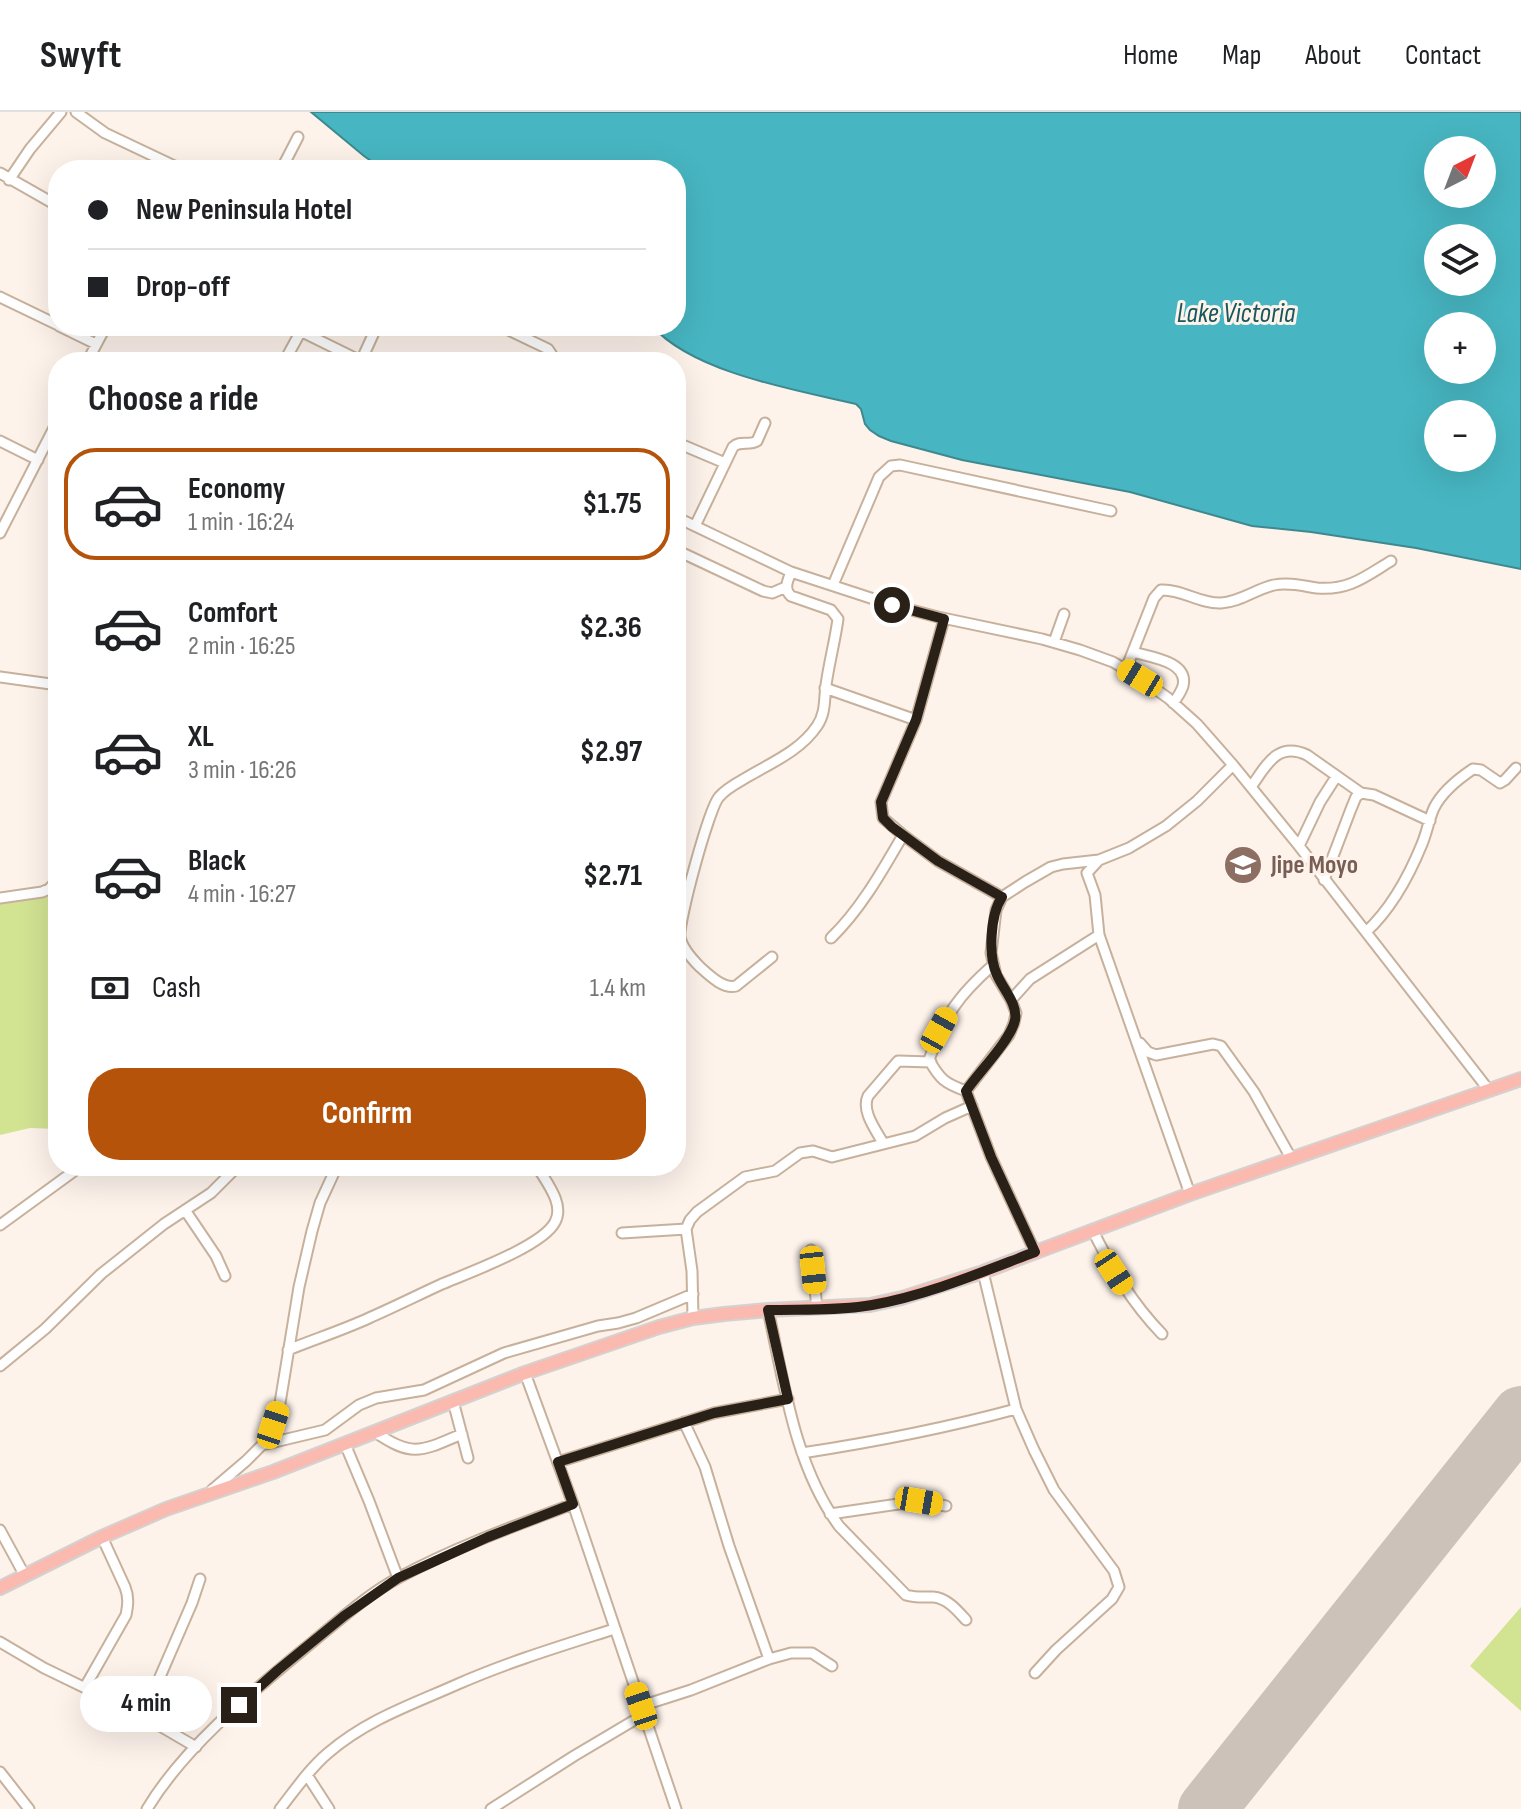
<!DOCTYPE html>
<meta charset="utf-8">
<style>
:root{--surface:#fff;--page:#f2f2f2;--text:#202124;--muted:#757577;--line:#e0e0e0;--accent:#b45309}
body{margin:0;font-family:"Sofia Sans Condensed",sans-serif;background:var(--page);color:var(--text);height:100vh;display:flex;flex-direction:column;font-size:30px;white-space:nowrap}
*{box-sizing:border-box;margin:0}
p{font-size:26px;color:var(--muted)}
.icon{flex:none;width:44px;height:44px;fill:none;stroke:currentColor;stroke-width:2;stroke-linecap:round;stroke-linejoin:round}
.map{position:relative;flex:1;overflow:hidden}
.panel{position:absolute;left:48px;top:240px;width:638px;height:824px;display:flex;flex-direction:column;background:var(--surface);border-radius:32px;box-shadow:0 8px 32px #0002}
.panel>*{flex:none}
.top-card{position:absolute;left:48px;top:48px;width:638px;height:176px;border-radius:32px;box-shadow:0 8px 32px #0002;display:grid;align-content:center;height:176px;padding:0 40px;background:var(--surface)}
.needle{width:52px;rotate:42deg}
.fabs{position:absolute;left:1424px;top:24px;display:grid;gap:16px}
.fabs a{display:grid;place-items:center;width:72px;height:72px;border-radius:50%;background:var(--surface);box-shadow:0 8px 32px #0002;font-size:40px}
.end{position:absolute;width:36px;height:36px;margin:-18px;border:10px solid #292018;background:#fff;box-shadow:0 0 0 4px #fff}
.from{border-radius:50%}
.bubble{position:absolute;height:56px;border-radius:28px;background:var(--surface);box-shadow:0 8px 32px #0002;font-size:26px;font-weight:700;line-height:56px;text-align:center}
.car{position:absolute;width:24px;height:48px;margin:-24px -12px;border-radius:10px;box-shadow:0 0 6px 2px #0007;background:linear-gradient(#f5c518 24%,#345 0 40%,#f5c518 0 76%,#345 0 86%,#f5c518 0)}
.top-card b{display:flex;align-items:center;gap:28px;height:76px;font-size:30px}
.top-card b+b{border-top:2px solid var(--line)}
.top-card i{width:20px;height:20px;background:var(--text)}
ul{padding:0;list-style:none}
li{display:flex;align-items:center;gap:24px;height:112px;margin:0 16px 12px;padding:0 24px;border:4px solid transparent;border-radius:32px}
li div{flex:1}
li b{display:block;font-size:30px}
li em{font-style:normal;font-weight:700}
li.active{border-color:var(--accent)}
li>.icon{width:72px;height:72px;stroke-width:1.5}
h2{padding:0 40px;font-size:36px;line-height:96px}
.pay{display:flex;align-items:center;gap:20px;height:88px;padding:0 40px;font-size:30px}
.pay p{margin-inline-start:auto}
.button{display:flex;gap:16px;margin-top:auto;padding:16px 40px}
.button a{flex:1;height:92px;border-radius:32px;background:var(--accent);color:#fff;font-size:32px;font-weight:700;line-height:92px;text-align:center}
header{display:flex;align-items:center;gap:48px;box-sizing:border-box;height:112px;padding:0 40px;background:var(--surface);border-bottom:2px solid var(--line)}
header strong{font-size:38px}
nav{display:flex;gap:44px;margin-inline-start:auto;font-size:28px}
.map>svg:first-child{display:block}
.green{fill:#d2e392}
.water{fill:#47b6c2;stroke:#3e898f;stroke-width:2;fill-rule:evenodd}
.lines{fill:none;stroke-linecap:round;stroke-linejoin:round}
.runway{stroke:#ccc2ba;stroke-width:58}
.minor-casing{stroke:#c7b19c;stroke-width:13}
.major-casing{stroke:#d4d2d1;stroke-width:16}
.minor{stroke:#fff;stroke-width:9}
.major{stroke:#fabab0;stroke-width:12}
.route{stroke:#292018;stroke-width:10}
.labels{text-anchor:middle;dominant-baseline:central;stroke-width:6;stroke-linejoin:round;paint-order:stroke}
.education-label{font-size:26px;font-weight:bold;fill:#785e54;stroke:#fdf3eb;text-anchor:start}
.water-label{font-size:28px;font-style:italic;fill:#18575d;stroke:#fdf3eb}
</style>
<header>
<strong>Swyft</strong>
<nav><a>Home</a><a>Map</a><a>About</a><a>Contact</a></nav>
</header>
<div class="map">
<svg width="1521" height="1697" viewBox="0 0 1521 1697">
<rect width="100%" height="100%" fill="#fdf3eb"/>
<path class="green" d="M54,782L58,785V1017L30,1016L0,1023V789Z
M1521,1495V1599L1470,1554Z"/>
<path class="water" d="M311,0H1521V457L1416,436L1311,420L1252,414L1130,380L962,348L891,329L879,324L870,318L865,312L861,297L856,292C796,278 694,261 652,214H676V58H384L364,44ZM1438,38H1482V82H1438ZM1438,126H1482V170H1438ZM1438,214H1482V258H1438ZM1438,302H1482V346H1438Z"/>
<g class="lines">
<path class="runway" d="M1207,1697L1521,1303"/>
<g class="minor-casing">
<path id="minor" d="M76,0L105,21L183,58
M281,58L298,25
M0,61L58,94
M9,68L30,37L61,0
M0,185L58,213
M59,214L96,232
M290,214L363,250
M500,214L548,237L552,243L551,250
M361,249L377,214
M87,250L106,214
M284,250L301,219
M0,329L38,348
M676,332H680L725,351
M676,405L791,460L892,493L938,505L1042,527L1080,538L1113,550L1140,566L1168,586L1197,612L1233,653L1299,734L1488,977
M695,414L733,335C740,328 749,334 757,329L765,311
M0,421L58,308
M676,438L763,479L772,481L786,475
M833,473L879,365L891,354L900,353L1111,399
M944,507L916,608L881,690L883,706L903,723L938,749L1002,785
M1054,530L1064,502
M1133,540C1149,545 1189,549 1183,574C1181,580 1177,586 1173,591
M1126,557L1154,486L1161,478C1182,477 1200,492 1221,491C1240,490 1256,477 1274,473C1289,470 1303,474 1317,476C1349,479 1366,464 1391,449
M0,565L58,573
M825,576L916,608
M1251,675C1266,654 1277,629 1307,643L1361,681
M1299,734L1320,690L1336,665
M1099,748L1087,761L1095,783L1099,823L1190,1082
M1324,768L1351,697L1356,685L1361,681L1374,683L1430,709
M0,786L42,780L49,777L58,767
M1366,820C1392,796 1409,764 1422,732C1427,720 1429,707 1434,696C1442,680 1458,667 1473,657L1481,658L1500,671L1505,668L1516,656
M831,826C861,797 882,759 903,723
M772,845L736,874C723,877 710,864 700,855C692,847 682,836 680,825C678,810 709,696 719,685C726,676 739,670 749,664C773,650 801,638 817,614C826,601 824,587 826,573C829,551 835,529 838,507L831,498L791,484C783,477 788,468 791,460
M993,853C958,884 944,904 929,948C940,967 944,971 966,979L991,1045L1035,1140
M1011,888L1030,867L1099,823
M1140,931L1148,940L1156,943L1213,932L1221,934L1254,980L1291,1046
M966,979L1009,923L1014,911L1016,901L1011,888L996,863L991,841L996,798L1002,785L1025,770L1051,755L1063,752L1099,748L1129,736L1166,714L1197,689L1233,653
M883,1031C876,1018 861,999 868,984L898,949L931,950
M185,1098L216,1144L225,1164
M0,1113L81,1054
M1093,1119C1112,1157 1132,1191 1162,1222
M622,1121L686,1117
M811,1138L817,1196
M983,1160L1016,1297L1034,1338L1054,1378L1114,1459L1119,1475L1112,1487L1056,1538L1035,1561
M768,1198C784,1270 794,1352 839,1414L906,1483C916,1486 923,1485 933,1485C947,1486 957,1498 966,1508
M693,1206L692,1159L686,1117L690,1108L697,1100L745,1065L775,1059L800,1041L813,1039L832,1045L915,1024L945,1006L972,994
M288,1238C315,1227 343,1218 369,1206C394,1195 418,1183 442,1172C468,1161 543,1134 555,1110C565,1092 546,1070 537,1054
M0,1254L45,1217L101,1162L164,1112L211,1081L238,1054
M525,1261L573,1392L676,1697
M453,1289L468,1346
M684,1310L705,1355L729,1434L769,1547
M375,1320C412,1346 422,1339 462,1322
M345,1332L369,1389L398,1466
M262,1333L325,1318L359,1293L376,1286L424,1278L504,1241L598,1214L618,1211L636,1206L693,1182
M802,1341C874,1330 946,1316 1016,1297
M558,1350L714,1301L788,1287
M212,1378L246,1349L262,1333L273,1313L280,1291L299,1175L312,1119L320,1091L337,1054
M830,1402L919,1389L946,1394
M0,1418L25,1464
M0,1530L44,1556L143,1604L196,1635
M85,1575L126,1503C128,1493 129,1485 125,1475L102,1425
M641,1594L691,1578L769,1547L791,1541H812L832,1554
M143,1604L192,1491L200,1467
M0,1660L29,1697
M307,1663L329,1697
M147,1697C186,1632 257,1576 315,1528C342,1506 367,1483 398,1466C453,1436 514,1414 573,1392
M280,1697C295,1678 309,1657 328,1641C368,1607 411,1593 458,1572C508,1550 561,1534 614,1517
M491,1697L574,1644L643,1603"/>
</g>
<g class="major-casing">
<path id="major" d="M0,1476L102,1425L166,1397L273,1360L525,1261L659,1215L693,1206L724,1202L768,1198L870,1193L902,1186L983,1160L1190,1082L1521,967"/>
</g>
<use href="#minor" class="minor"/>
<use href="#major" class="major"/>
</g>
<g class="lines">
<path class="route" d="M239,1593L278,1558L344,1504L398,1466L488,1425L573,1392L558,1350L714,1301L788,1287L768,1198C802,1197 838,1199 872,1193C928,1183 982,1160 1035,1140L991,1045L966,979C978,961 1011,928 1015,908C1018,892 1003,877 997,863C988,844 990,803 1002,785L938,749L892,715L883,706L881,690L916,608L944,507L892,493"/>
</g>
<defs>
<g id="school-disc" transform="scale(2)"><circle r="9.5" fill="#8d6e63" stroke="#fdf3eb"/><path d="M0-5L7-2L0 1L-7-2ZM-4 1L0 2.5L4 1V4Q0 6-4 4Z" fill="#fff"/></g>
</defs>
<g fill-rule="evenodd">
<use href="#school-disc" x="1243" y="753"/>
</g>
<g class="labels">
<g class="education-label">
<text x="1271" y="753">Jipe Moyo</text>
</g>
<g class="water-label">
<text x="1236" y="201">Lake Victoria</text>
</g>
</g>
</svg>
<div class="fabs">
<a><svg class="needle" viewBox="-14 -14 28 28"><path d="M0-13l5 13h-10z" fill="#e53935"/><path d="M0 13l5-13h-10z" fill="#757577"/></svg></a>
<a><svg class="icon" aria-label="layers" viewBox="0 0 24 24"><path d="M12 4l9 5-9 5-9-5zM3 14l9 5 9-5"/></svg></a>
<a>+</a>
<a>−</a>
</div>
<i class="end from" style="left:892px;top:493px"></i>
<i class="end" style="left:239px;top:1593px"></i>
<div class="bubble" style="left:80px;top:1564px;width:132px">4 min</div>
<i class="car" style="left:1140px;top:566px;rotate:301deg"></i>
<i class="car" style="left:939px;top:918px;rotate:29deg"></i>
<i class="car" style="left:813px;top:1158px;rotate:174deg"></i>
<i class="car" style="left:1114px;top:1160px;rotate:147deg"></i>
<i class="car" style="left:273px;top:1313px;rotate:18deg"></i>
<i class="car" style="left:919px;top:1389px;rotate:100deg"></i>
<i class="car" style="left:641px;top:1594px;rotate:341deg"></i>
<div class="top-card">
<b><i class="from"></i>New Peninsula Hotel</b>
<b><i></i>Drop-off</b>
</div>
<section class="panel">
<h2>Choose a ride</h2>
<ul>
<li class="active"><svg class="icon" aria-label="car" viewBox="0 0 24 24"><path d="M5 17H2v-5l4-1 3-4h7l3 4 3 1v5h-3M9 17h6M6 11h13"/><circle cx="7" cy="17" r="2"/><circle cx="17" cy="17" r="2"/></svg><div><b>Economy</b><p>1 min · 16:24</p></div><em>$1.75</em></li>
<li><svg class="icon" aria-label="car" viewBox="0 0 24 24"><path d="M5 17H2v-5l4-1 3-4h7l3 4 3 1v5h-3M9 17h6M6 11h13"/><circle cx="7" cy="17" r="2"/><circle cx="17" cy="17" r="2"/></svg><div><b>Comfort</b><p>2 min · 16:25</p></div><em>$2.36</em></li>
<li><svg class="icon" aria-label="car" viewBox="0 0 24 24"><path d="M5 17H2v-5l4-1 3-4h7l3 4 3 1v5h-3M9 17h6M6 11h13"/><circle cx="7" cy="17" r="2"/><circle cx="17" cy="17" r="2"/></svg><div><b>XL</b><p>3 min · 16:26</p></div><em>$2.97</em></li>
<li><svg class="icon" aria-label="car" viewBox="0 0 24 24"><path d="M5 17H2v-5l4-1 3-4h7l3 4 3 1v5h-3M9 17h6M6 11h13"/><circle cx="7" cy="17" r="2"/><circle cx="17" cy="17" r="2"/></svg><div><b>Black</b><p>4 min · 16:27</p></div><em>$2.71</em></li>
</ul>
<div class="pay"><svg class="icon" aria-label="cash" viewBox="0 0 24 24"><path d="M3 7h18v10H3z"/><circle cx="12" cy="12" r="2"/></svg>Cash<p>1.4 km</p></div>
<div class="button"><a>Confirm</a></div>
</section>
</div>
